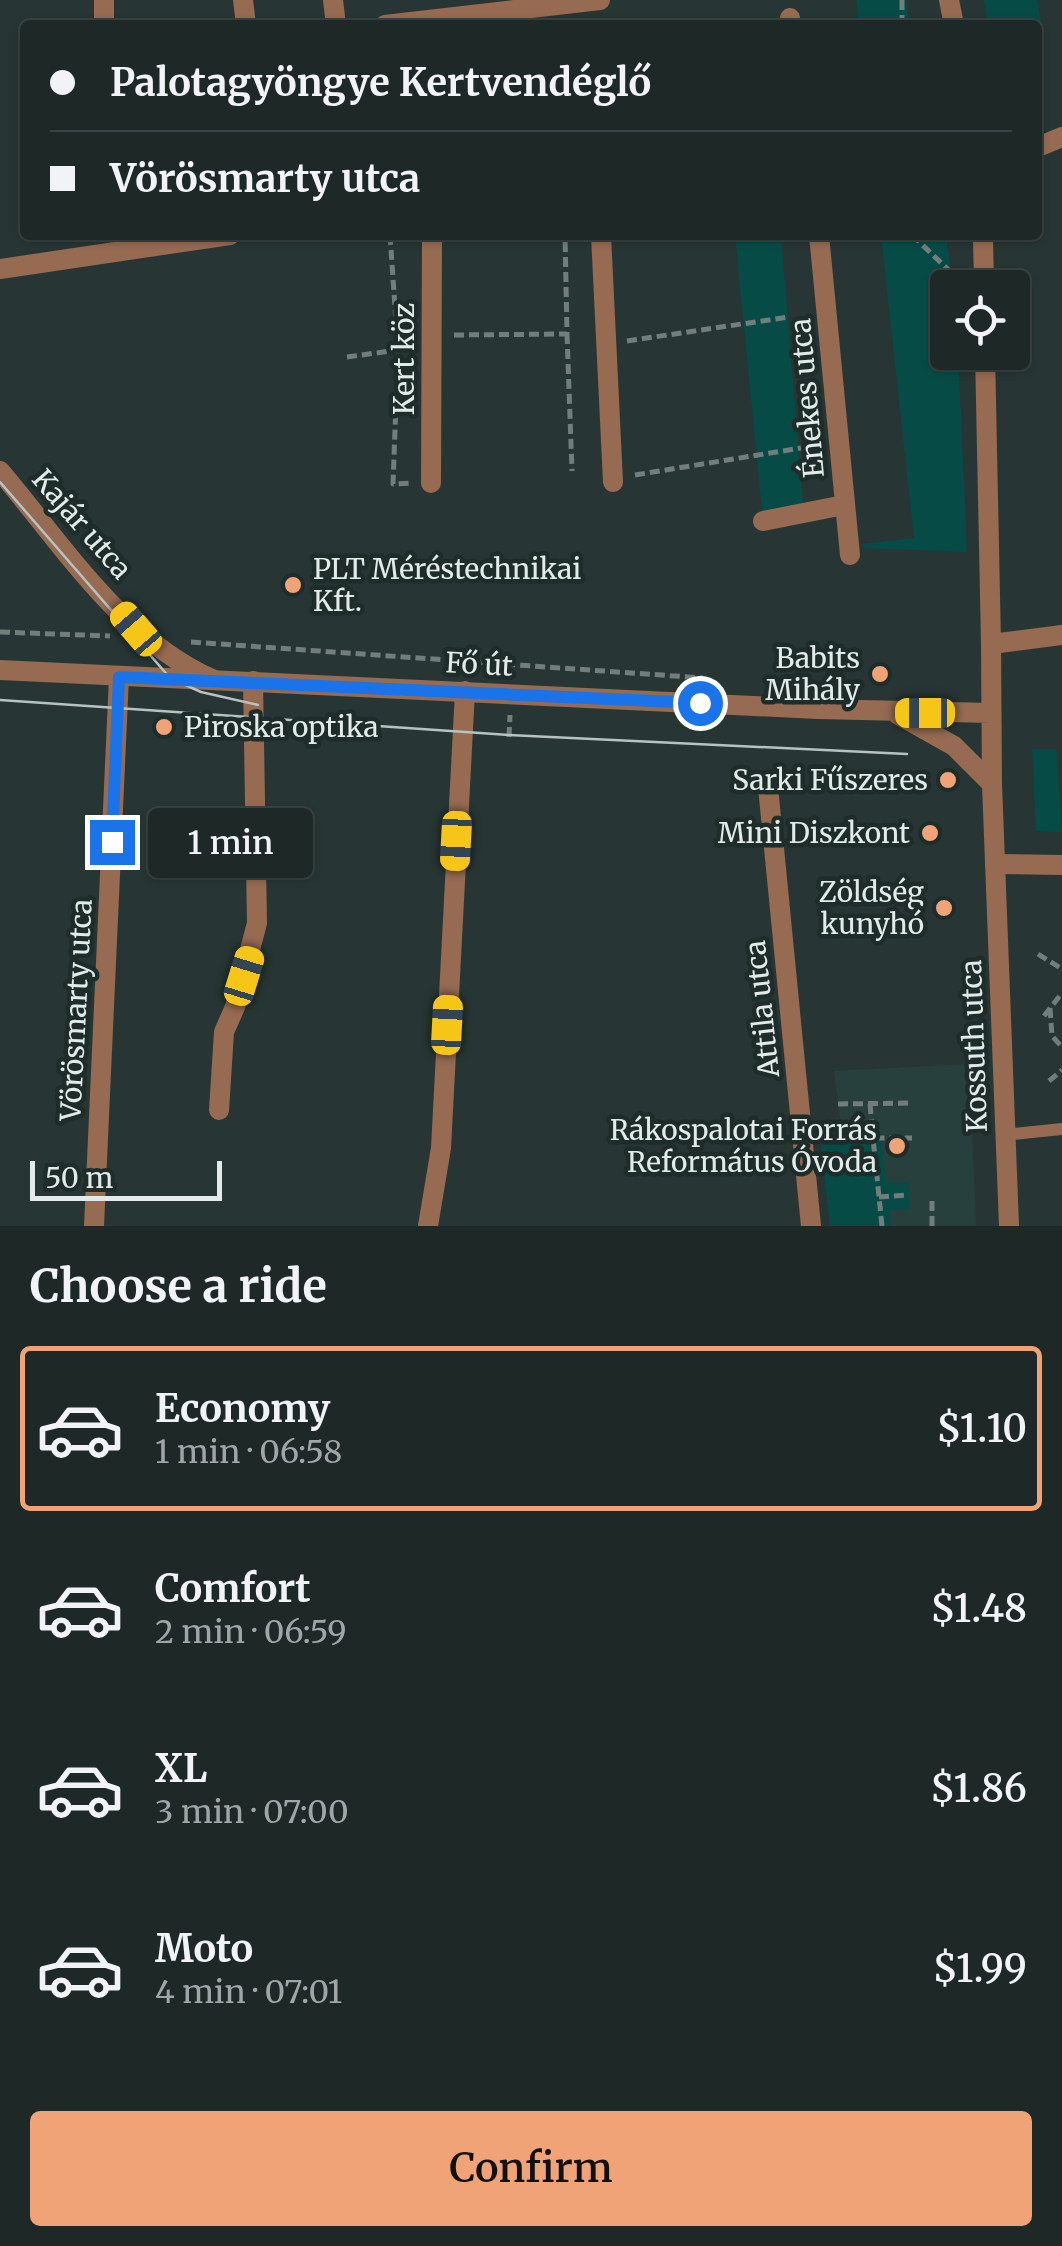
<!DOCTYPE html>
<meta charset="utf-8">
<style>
:root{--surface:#1d2827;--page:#25302f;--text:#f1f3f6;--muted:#a0a6a7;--line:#3b4444;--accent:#efa377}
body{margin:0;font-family:Merriweather,serif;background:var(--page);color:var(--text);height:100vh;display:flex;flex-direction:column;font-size:38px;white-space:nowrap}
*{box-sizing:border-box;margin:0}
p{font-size:32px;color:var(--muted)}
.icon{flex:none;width:55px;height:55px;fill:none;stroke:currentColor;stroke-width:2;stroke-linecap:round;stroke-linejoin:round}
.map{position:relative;height:1226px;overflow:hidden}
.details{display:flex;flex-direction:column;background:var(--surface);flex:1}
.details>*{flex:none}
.guide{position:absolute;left:20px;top:20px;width:1022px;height:220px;border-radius:10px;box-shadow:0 2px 8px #0004,0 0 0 2px var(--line);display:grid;align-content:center;height:220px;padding:0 30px;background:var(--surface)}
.buttons{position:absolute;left:930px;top:270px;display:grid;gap:20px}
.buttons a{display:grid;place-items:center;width:100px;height:100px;border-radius:10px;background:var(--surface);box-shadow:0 2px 8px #0004,0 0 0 2px var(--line);font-size:50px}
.scale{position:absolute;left:30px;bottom:25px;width:192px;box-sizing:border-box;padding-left:10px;border:5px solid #e2ebea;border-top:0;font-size:28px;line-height:35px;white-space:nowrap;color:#e2ebea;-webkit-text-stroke:8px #1e2c2a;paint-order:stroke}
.end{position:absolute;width:45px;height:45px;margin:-22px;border:12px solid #1a73e8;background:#fff;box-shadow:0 0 0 5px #fff}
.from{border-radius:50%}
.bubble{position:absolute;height:70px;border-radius:10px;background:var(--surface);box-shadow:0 2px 8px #0004,0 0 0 2px var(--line);font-size:32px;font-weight:600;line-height:70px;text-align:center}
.car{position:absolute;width:30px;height:60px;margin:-30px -15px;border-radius:12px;box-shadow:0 0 8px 2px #0007;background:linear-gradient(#f5c518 24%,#345 0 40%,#f5c518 0 76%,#345 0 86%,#f5c518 0)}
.guide b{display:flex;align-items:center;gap:35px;height:95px;font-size:38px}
.guide b+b{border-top:2px solid var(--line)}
.guide i{width:25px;height:25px;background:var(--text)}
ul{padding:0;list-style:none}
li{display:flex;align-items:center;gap:30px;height:165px;margin:0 20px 15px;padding:0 10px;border:5px solid transparent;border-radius:10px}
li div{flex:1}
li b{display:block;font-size:38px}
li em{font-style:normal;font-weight:600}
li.on{border-color:var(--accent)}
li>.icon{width:90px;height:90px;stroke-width:1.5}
h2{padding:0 30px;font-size:45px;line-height:120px}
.button{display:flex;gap:20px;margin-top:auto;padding:20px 30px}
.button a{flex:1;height:115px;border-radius:10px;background:var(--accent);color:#111;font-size:40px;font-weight:600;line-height:115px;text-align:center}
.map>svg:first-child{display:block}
.built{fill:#28403d}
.green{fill:#074b47}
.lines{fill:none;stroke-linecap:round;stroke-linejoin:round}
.path{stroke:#717e7c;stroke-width:5;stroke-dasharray:10 5;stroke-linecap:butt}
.service{stroke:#966b52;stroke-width:12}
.minor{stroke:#966b52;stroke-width:20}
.tertiary{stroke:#966b52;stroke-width:20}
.tram{stroke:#b8c2c1;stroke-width:2.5}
.route{stroke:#1a73e8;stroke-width:12}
.poi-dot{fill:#efa377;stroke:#1e2c2a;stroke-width:4}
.labels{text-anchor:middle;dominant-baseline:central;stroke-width:9;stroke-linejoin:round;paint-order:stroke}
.street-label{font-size:28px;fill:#e2ebea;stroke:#1e2c2a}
.poi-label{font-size:28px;fill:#e2ebea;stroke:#1e2c2a;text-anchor:end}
</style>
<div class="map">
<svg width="1062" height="1226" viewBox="0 0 1062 1226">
<rect width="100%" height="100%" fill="#273634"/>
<path class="built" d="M969,1064L976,1226H830L820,1134L842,1133L834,1071Z"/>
<path class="green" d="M856,0H906L910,25H859Z
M984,0H1037L1043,31L1038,41V25H988Z
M735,235H781L804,514L763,521Z
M881,235H946L953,287L948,288V352L958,353L967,552L864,548L862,544L914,538Z
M1032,749H1056L1062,832L1036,831Z
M879,1131L887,1183L908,1182L910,1209L890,1210V1226H830L820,1134Z"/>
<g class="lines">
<path class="path" d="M743,19L744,25
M902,25V0
M390,235L398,350L393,484L413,483
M912,235L959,280
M567,334L572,471
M454,335L567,334L565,235
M627,341L789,317
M347,357L398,350
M635,475L801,448
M0,632L110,636
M191,642L703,678
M509,737L510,715
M1038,954L1062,969
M1050,1008L1052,1036L1062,1047
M1044,1016L1062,993
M1049,1081L1062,1070
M838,1104L911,1103
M870,1104L873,1138
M879,1197L909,1195
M882,1226L873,1138H912
M932,1226V1199"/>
<path class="service" d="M1004,1135L1062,1129"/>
<path class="minor" d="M104,0V25
M243,0L246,25
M333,0L336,25
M949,0L954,25
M790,18L791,25
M385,25L600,0
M1038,147L1062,137
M601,235L613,482
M819,235L850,555
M983,235L984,288
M0,269L230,235
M985,352L991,644
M0,471C61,543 124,641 212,679
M431,483L432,235
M763,521L844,505
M768,787L811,1226
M995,864L1062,865
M219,1110L224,1032L235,1007L257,923L253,681
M94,1226L119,677
M428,1226L441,1148L465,691"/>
<path class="tertiary" d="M0,670L818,709L991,713
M897,714L954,746L992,784
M1009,1226L992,784L991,644L1062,635"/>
<path class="tram" d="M0,482L170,678L201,692L258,705
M0,700L509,735L907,754"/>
</g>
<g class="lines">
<path class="route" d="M112,842L119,677L700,703"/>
</g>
<g class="poi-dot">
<circle cx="293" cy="585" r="10"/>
<circle cx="880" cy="674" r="10"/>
<circle cx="164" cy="727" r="10"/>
<circle cx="948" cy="780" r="10"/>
<circle cx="930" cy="833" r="10"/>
<circle cx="944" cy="908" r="10"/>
<circle cx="897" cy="1146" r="10"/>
</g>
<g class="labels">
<g class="street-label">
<text transform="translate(404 359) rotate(-90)">Kert köz</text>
<text transform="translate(807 398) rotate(-95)">Énekes utca</text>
<text transform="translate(82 524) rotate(49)">Kajár utca</text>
<text transform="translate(479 664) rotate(3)">Fő út</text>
<text transform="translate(762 1009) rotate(-96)">Attila utca</text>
<text transform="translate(76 1010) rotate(-87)">Vörösmarty utca</text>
<text transform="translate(974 1046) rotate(-92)">Kossuth utca</text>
</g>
<g class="poi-label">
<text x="313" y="569" text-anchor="start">PLT Méréstechnikai<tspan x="313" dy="32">Kft.</tspan></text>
<text x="860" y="658">Babits<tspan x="860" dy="32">Mihály</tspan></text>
<text x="184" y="727" text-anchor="start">Piroska optika</text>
<text x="928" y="780">Sarki Fűszeres</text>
<text x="910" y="833">Mini Diszkont</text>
<text x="924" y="892">Zöldség<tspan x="924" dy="32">kunyhó</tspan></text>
<text x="877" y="1130">Rákospalotai Forrás<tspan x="877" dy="32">Református Óvoda</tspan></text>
</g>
</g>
</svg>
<div class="buttons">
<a><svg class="icon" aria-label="locate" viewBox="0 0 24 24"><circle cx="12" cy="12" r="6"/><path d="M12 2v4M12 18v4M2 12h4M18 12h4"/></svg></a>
</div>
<div class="scale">50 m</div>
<i class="end from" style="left:700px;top:703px"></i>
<i class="end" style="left:112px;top:842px"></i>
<div class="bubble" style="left:148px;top:808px;width:165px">1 min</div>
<i class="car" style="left:136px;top:629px;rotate:319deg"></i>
<i class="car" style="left:925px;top:713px;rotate:270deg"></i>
<i class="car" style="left:456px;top:841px;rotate:183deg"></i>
<i class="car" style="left:244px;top:976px;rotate:17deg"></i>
<i class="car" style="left:447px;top:1025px;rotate:3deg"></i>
<div class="guide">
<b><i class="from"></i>Palotagyöngye Kertvendéglő</b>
<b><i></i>Vörösmarty utca</b>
</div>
</div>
<section class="details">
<h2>Choose a ride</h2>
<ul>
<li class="on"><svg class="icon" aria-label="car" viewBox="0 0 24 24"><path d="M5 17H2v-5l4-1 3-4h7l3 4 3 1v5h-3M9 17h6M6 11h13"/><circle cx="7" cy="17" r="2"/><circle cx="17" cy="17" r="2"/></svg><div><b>Economy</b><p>1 min · 06:58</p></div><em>$1.10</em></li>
<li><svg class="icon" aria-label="car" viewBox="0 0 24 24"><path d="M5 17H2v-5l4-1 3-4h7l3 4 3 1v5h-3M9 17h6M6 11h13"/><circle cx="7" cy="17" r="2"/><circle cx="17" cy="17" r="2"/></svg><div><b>Comfort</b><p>2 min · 06:59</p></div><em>$1.48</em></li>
<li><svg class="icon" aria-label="car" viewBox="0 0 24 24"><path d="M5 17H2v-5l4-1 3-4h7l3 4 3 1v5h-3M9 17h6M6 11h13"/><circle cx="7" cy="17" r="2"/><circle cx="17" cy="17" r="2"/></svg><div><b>XL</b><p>3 min · 07:00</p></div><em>$1.86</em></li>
<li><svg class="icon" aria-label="car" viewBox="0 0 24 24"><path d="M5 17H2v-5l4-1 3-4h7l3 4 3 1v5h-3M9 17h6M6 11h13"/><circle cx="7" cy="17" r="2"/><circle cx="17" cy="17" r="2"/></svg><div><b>Moto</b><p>4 min · 07:01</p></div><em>$1.99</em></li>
</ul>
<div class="button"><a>Confirm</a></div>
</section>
